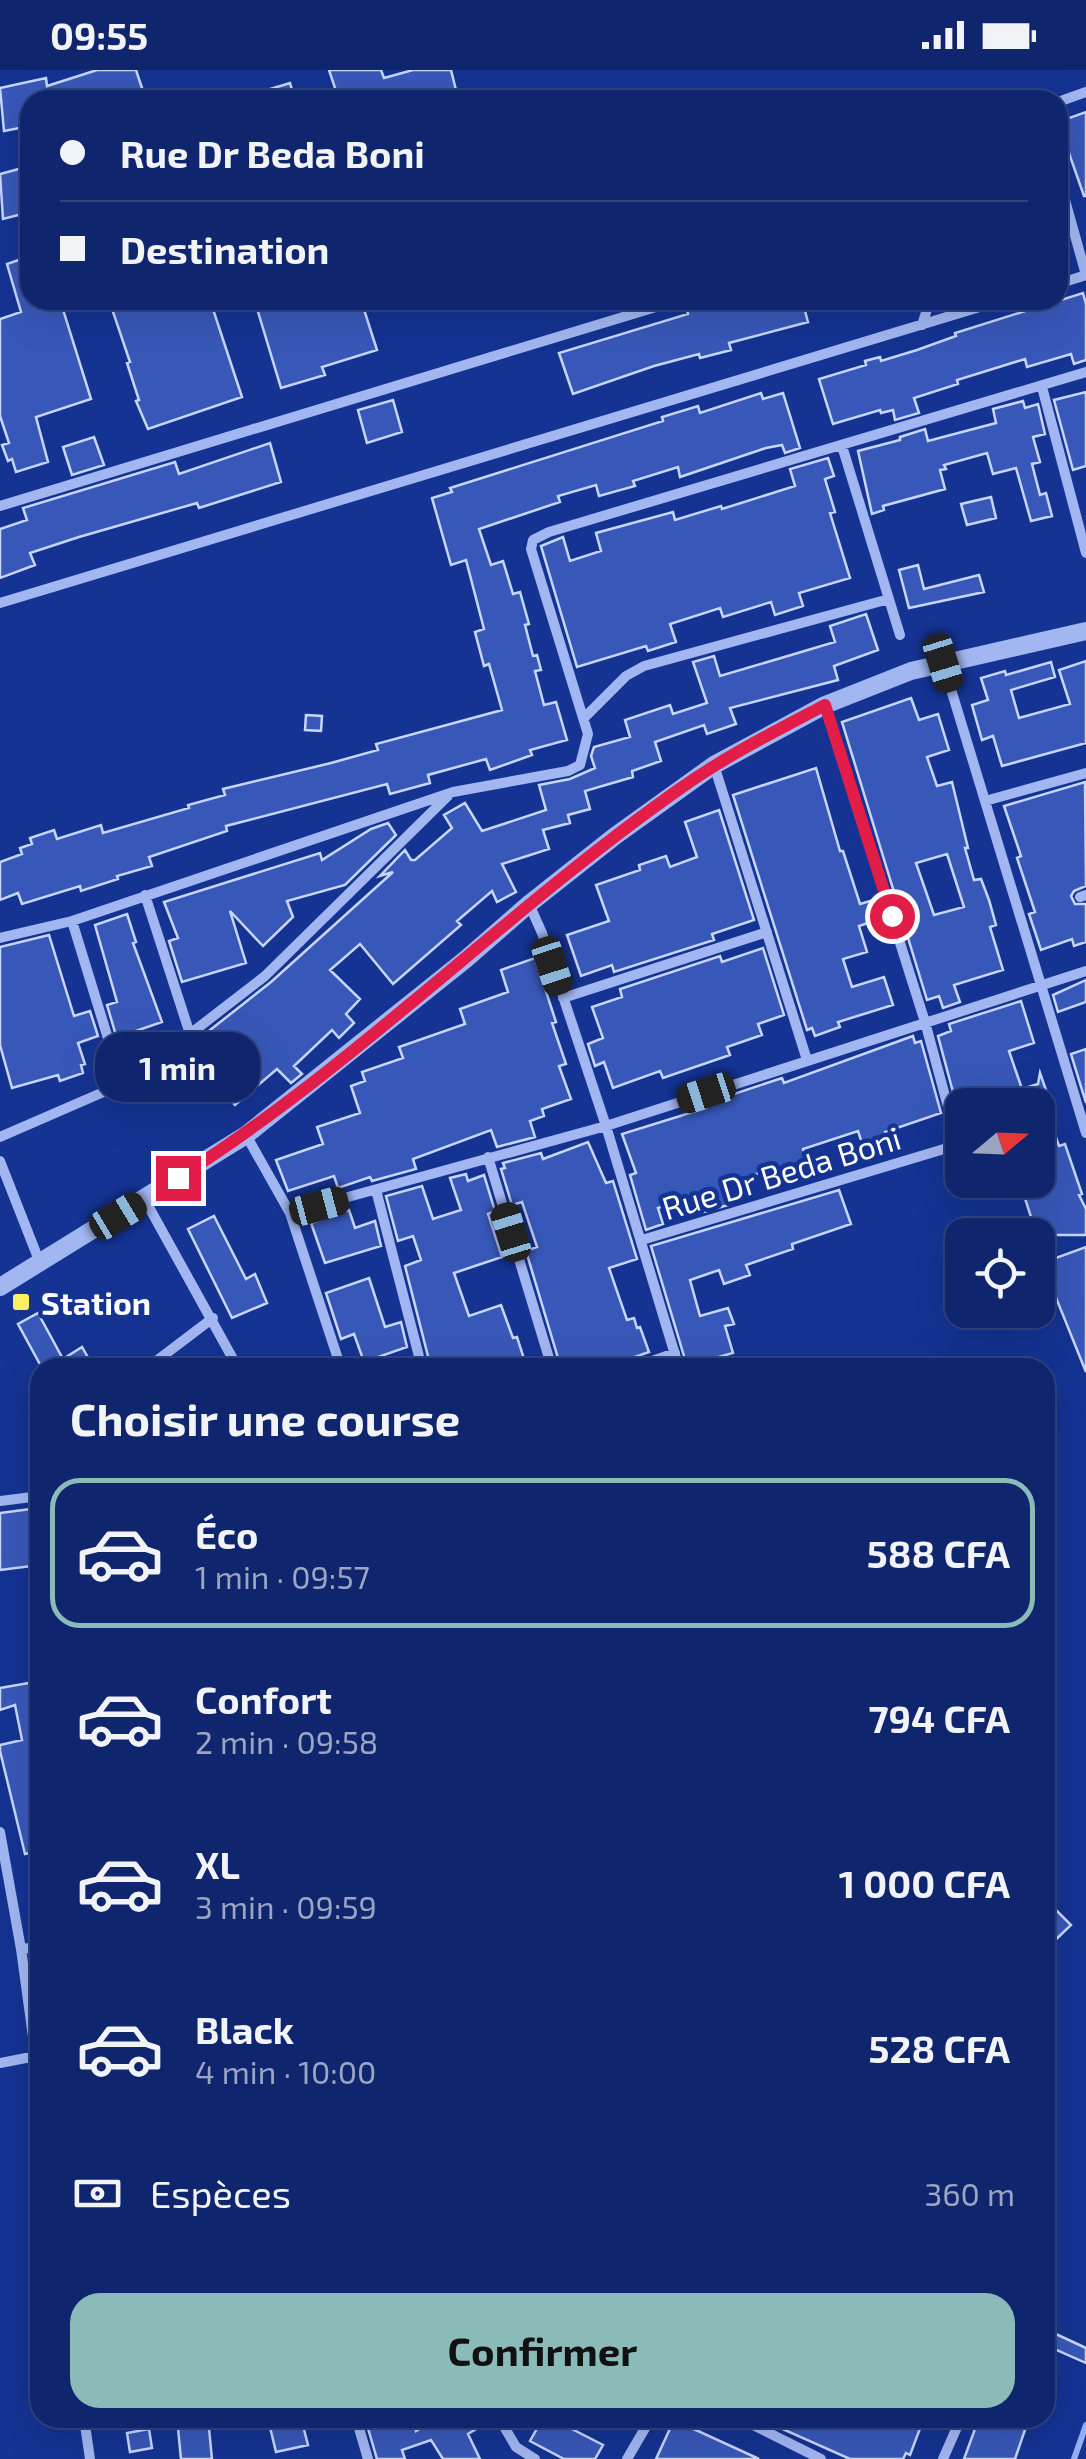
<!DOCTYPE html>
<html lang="fr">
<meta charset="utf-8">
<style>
:root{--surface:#0f266e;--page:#1d3276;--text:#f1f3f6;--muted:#9ba5c2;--line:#2f4381;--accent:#8bbbb9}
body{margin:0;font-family:"Exo 2",sans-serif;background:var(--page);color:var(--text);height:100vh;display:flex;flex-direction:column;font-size:38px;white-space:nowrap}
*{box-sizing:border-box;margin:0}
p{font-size:32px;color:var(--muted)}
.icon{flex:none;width:55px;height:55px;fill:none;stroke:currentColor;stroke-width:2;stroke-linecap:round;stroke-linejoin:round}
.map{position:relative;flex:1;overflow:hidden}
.panel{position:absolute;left:30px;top:1288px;width:1025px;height:1070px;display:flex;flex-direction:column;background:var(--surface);border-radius:30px;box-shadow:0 10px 40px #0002,0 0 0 2px var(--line)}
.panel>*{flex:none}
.top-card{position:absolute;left:20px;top:20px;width:1048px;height:220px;border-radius:30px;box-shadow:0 10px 40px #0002,0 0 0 2px var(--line);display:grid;align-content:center;height:220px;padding:0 40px;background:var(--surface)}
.needle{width:65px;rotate:71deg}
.buttons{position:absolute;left:945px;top:1018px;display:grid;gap:20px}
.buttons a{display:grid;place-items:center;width:110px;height:110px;border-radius:20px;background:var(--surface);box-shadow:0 10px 40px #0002,0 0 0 2px var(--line);font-size:50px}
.end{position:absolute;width:45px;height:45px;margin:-22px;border:12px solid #e11d48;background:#fff;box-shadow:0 0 0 5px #fff}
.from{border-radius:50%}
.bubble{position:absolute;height:70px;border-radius:30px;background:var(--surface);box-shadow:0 10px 40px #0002,0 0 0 2px var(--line);font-size:32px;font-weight:700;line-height:70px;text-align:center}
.car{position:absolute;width:30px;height:60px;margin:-30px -15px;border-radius:12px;box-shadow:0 0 8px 2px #0007;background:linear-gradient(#222 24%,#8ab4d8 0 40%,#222 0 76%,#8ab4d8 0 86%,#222 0)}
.top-card b{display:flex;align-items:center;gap:35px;height:95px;font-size:38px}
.top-card b+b{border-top:2px solid var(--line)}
.top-card i{width:25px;height:25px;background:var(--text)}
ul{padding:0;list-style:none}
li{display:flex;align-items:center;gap:30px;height:150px;margin:0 20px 15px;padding:0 20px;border:5px solid transparent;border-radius:30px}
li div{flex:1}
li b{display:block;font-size:38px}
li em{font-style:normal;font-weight:700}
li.on{border-color:var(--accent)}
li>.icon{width:90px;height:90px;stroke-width:1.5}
h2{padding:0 40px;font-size:45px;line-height:120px}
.pay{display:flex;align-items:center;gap:25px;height:110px;padding:0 40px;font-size:38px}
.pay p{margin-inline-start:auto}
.action{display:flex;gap:20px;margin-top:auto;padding:20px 40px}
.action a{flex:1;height:115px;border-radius:30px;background:var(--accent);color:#111;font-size:40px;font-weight:700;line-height:115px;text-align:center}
.status{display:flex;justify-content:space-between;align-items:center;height:70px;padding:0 50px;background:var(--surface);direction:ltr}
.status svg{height:28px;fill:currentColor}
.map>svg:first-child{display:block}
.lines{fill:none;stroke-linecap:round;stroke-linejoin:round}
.stream{stroke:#94aef4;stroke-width:6}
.building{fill:#3858b9;stroke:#c9d6fc;stroke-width:2.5;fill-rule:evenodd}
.minor{stroke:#a2b6f1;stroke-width:10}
.tertiary{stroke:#a2b6f1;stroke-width:18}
.route{stroke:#e11d48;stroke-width:12}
.poi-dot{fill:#fff062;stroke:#143392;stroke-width:4}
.labels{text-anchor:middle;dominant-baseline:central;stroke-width:9;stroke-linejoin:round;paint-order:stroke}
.street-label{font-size:32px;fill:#fff;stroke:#143392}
.poi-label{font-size:32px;font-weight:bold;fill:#fff;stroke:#143392;text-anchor:start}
</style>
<div class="status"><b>09:55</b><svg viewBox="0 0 49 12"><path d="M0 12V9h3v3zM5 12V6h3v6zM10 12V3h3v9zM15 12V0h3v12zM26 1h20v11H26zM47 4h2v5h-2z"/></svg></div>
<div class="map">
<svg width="1086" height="2389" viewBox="0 0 1086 2389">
<rect width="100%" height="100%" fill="#143392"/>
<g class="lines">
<path class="stream" d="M1074,2389L1086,2355"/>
</g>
<path class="building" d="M97,0H136L146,30H30V56L4,61L0,18L46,8L47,16Z
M329,0H381L384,8L413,0H451L456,20L419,30H339Z
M290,13L295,30H248L247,26Z
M1086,42V126H1084L1058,52Z
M30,96V142L3,149L0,104Z
M30,186V230H60L91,329L36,347L48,392L16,402L12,389L8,391L2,375L9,373L0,346V249L21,242L7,194Z
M1083,223L1086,234V290L1074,294L1071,284L1027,297L1025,289L957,310L958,314L914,328L919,343L895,350L893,340L881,343L880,340L833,354L819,309L866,295L865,291L880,287L881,291L917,280L956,266L955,263Z
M109,230H210L242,327L148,359L136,331L139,330L127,293L130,292Z
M271,230H361L377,280L322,297L325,305L281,318L256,235Z
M710,230H802L808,252L729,273L731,280L700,288L699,284L654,296L573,324L559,283L688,244L686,236Z
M1086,322V396L1073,400L1054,330Z
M761,323L763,329L783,323L800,378L785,383L782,375L766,378L680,407L678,397L633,411L635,416L599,426L596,415L558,426L560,432L479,459L491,495L503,491L513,524L520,522L529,554L525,555L533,586L537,585L541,600L535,601L544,635L556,632L567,670L530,680L532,685L490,700L486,689L428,705L430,713L390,724L387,714L226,756L227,761L149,787L152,796L117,806L118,809L81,821L80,816L22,834L18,823L0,830V792L22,784L20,778L32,774L30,768L54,760L57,769L101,755L103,763L189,738L188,735L225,725L223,719L331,693L378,680L376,674L502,640L489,594L484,596L475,562L484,559L466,490L451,495L432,428L452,422L450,418L663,351L662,347L698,336L700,343Z
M393,330L402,362L367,373L358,340Z
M1023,331L1025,338L1038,334L1045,364L1033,367L1040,392L1032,394L1040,425L1046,423L1052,446L1031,451L1016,398L993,404L987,383L944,395L946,399L940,400L945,419L883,436L884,440L872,444L858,381L900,370V367L925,359L928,371L996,353L993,339Z
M94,367L104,395L72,405L63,377Z
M270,373L281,412L199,438L197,433L79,467L30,483L35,495L0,508V459L27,450L23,438L175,392L179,404Z
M828,388L834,406L825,409L835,442L830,443L850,508L799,523L803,536L775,545L771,532L723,547L720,538L670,554L676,572L648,581L646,576L577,597L541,476L563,467L570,491L601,481L596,463L673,442L675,450L721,436L722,439L795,416L790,399Z
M991,427L996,448L967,455L961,434Z
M918,495L924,519L979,505L984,522L909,538L899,500Z
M866,544L878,580L834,596L838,610L730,638L736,654L707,664L704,655L655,672L661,691L632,701L633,707L585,721L590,739L568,745L570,753L543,760L549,779L502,794L516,822L497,832L492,821L457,851L461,855L393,914L360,874L330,900L360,929L346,944L354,953L339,968L332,960L294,996L302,1004L291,1013L277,999L235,1035L211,1008L225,996L200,968L271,912L393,802L380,806L405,780L411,790H415L452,758L444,745L465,733L482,761L546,740L539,715L570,709L595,698L591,686L594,677L630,667L625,650L670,635L673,644L707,633L693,592L714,586L720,606L835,572L830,556Z
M1086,591V673L1002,696L993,666L982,670L972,635L988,630L981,608L1005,601L1006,605L1051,592L1055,607L1011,620L1019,648L1070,634L1059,600Z
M911,628L919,650L938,644L949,680L927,687L937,716L952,712L968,778H965L974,810L981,809L989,830L996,855L990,857L1003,900L954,915L960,932L943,938L939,926L927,930L842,652ZM947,784L964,837L934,845L916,793Z
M306,645L322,646L321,661L305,660Z
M816,698L840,781H843L860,834L877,829L883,848L859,856L867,882L843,889L852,917L884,907L893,935L838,952L840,957L815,966L812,958L807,960L733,725Z
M1085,712L1086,816L1074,821L1071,826L1075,834H1086V872L1074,876L1072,869L1041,880L1029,844L1035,842L1017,788L1021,786L1004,736Z
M719,740L754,850L712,864L714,870L614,902L612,895L581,906L567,865L609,851L596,815L640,800L639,795L666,786L670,797L697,787L685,752Z
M388,753L396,765L345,815L287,831L293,847L263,876L230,841L246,893L182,912L169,871L178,868L164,832L320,783L322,790L371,759Z
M127,844L136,872L133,873L162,952L127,964L131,975L120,979L107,935L117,932L95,855Z
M49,865L74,946L90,941L98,966L78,973L85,994L81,995L83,1003L60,1011L58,1005L12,1018L0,975V877Z
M763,878L784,945L758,954L762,965L727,977L730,985L663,1008L660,1001L613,1018L604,992L595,996L588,974L603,968L592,937L622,927L620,919L720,886L722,892Z
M535,888L556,952L552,953L566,994L559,996L571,1029L542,1039L544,1046L530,1051L535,1067L497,1077L491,1060L413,1089L416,1099L372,1111L370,1107L338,1118L334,1106L288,1121L276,1090L323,1074L317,1057L360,1043L351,1016L365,1011L362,1002L403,988L399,977L465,954L460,939L508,922L501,900Z
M1086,910V932L1058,942L1053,925Z
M1021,931L1034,973L1009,981L1022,1019L1038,1014L1040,1003L1054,1043L1048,1045L1059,1076L1065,1074L1082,1124L1079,1125L1086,1139V1165H1035L1029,1152L1032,1150L1021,1116L1038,1110V1035H983L1007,1024L957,1037L938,966L951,961L949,954Z
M913,966L915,973L921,971L941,1043L885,1062L888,1074L865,1082L858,1061L803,1079L808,1092L772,1104L771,1099L725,1115L732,1134L693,1145L687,1128L658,1138L663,1154L646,1160L630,1105L636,1103L622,1064L706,1038L704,1034L782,1008L784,1013Z
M1086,979V1033L1071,984Z
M588,1072L606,1113L613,1111L637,1189L609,1198L627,1250L634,1248L637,1258L640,1257L649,1282L604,1298H561L526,1181L537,1177L522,1132L512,1135L501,1099L505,1098L503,1093L541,1083L543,1089Z
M466,1104L468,1111L484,1105L495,1141L488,1144L502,1187L454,1203L469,1246L501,1235L513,1268L517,1267L527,1298H431L405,1196L421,1190L413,1166L398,1171L386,1126L422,1116L433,1149L461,1140L450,1108Z
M839,1120L851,1154L792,1174L793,1179L746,1195L750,1205L724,1214L719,1200L690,1210L700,1246L728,1238L734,1254L725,1256L733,1283L687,1296L651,1176Z
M349,1140L355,1158L375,1151L381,1176L325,1193L311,1153Z
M214,1146L246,1209L255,1204L267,1233L232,1248L188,1159Z
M1086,1177V1302L1042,1193Z
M369,1208L385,1257L401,1252L407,1277L364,1292L354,1264L341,1269L326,1223Z
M38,1243L63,1289L82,1277L94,1298H42L18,1254Z
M39,1438L40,1495L0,1500V1443Z
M40,1611V1781L25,1784L0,1681V1675L22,1670L15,1635L0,1640V1618Z
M1045,1829L1071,1855L1045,1880Z
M1045,2259L1086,2278V2293L1045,2275Z
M177,2348H208L212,2389H181Z
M271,2348H301L308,2375L276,2382L269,2353H272Z
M365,2348H412L416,2361L438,2348H490L491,2350L468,2364L480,2389H443L431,2370L402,2380L405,2389H377Z
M543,2348H575L570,2358L603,2375L595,2389H564L530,2371Z
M758,2348H924L910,2385L906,2383L903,2389H850Z
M979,2348H1029L1015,2389H964Z
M674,2350L759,2389H656Z
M149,2359L152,2378L130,2382L127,2363Z"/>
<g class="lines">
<path class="minor" d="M1058,32L1086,22
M1058,105L1086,205
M1058,214L1086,205
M922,255L930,230
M1042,317L1086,483
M842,376L900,565
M0,436L679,230
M0,533L1003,230
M943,593L1086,1063
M584,648L626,606L644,596L889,529
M714,695L807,990
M985,731L1086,703
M145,825L190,964
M1080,827L1086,825
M529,834L542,863L606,1056L679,1298
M72,851L122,1014
M0,868L72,851L453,722L568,701L580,695L588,664L531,479L533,470L549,462L1086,302
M563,928L767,862
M246,1065L290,1143L341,1298
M0,1067L122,1014L190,964L265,906L448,726
M488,1087L552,1298
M0,1091L40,1193
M376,1120L422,1298
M145,1130L238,1298
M290,1143L606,1056L1086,901
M642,1170L944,1079L957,1070L925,952L825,635
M147,1298L213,1248
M632,1298L675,1283
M0,1431L40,1426
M0,1762L21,1879L40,2018
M21,1879L40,1877
M0,1993L36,1986
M84,2348L90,2389
M356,2348L368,2389
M499,2348L516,2377L535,2389
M739,2348L821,2389
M627,2389L651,2348
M943,2389L961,2348"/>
<path class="tertiary" d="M0,1217L246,1065L466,889L529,834L615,766L714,695L825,635L911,601L1086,561"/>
</g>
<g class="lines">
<path class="route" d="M178,1108C358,994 507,840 681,718C726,686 776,661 825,635L892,846"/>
</g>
<rect class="poi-dot" x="11" y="1222" width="20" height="20" rx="5"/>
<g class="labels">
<g class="street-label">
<text transform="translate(781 1102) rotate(-17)">Rue Dr Beda Boni</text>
</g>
<g class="poi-label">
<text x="41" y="1232">Station</text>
</g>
</g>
</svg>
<div class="buttons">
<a><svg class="needle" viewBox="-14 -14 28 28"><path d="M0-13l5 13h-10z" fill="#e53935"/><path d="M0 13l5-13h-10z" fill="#9ba5c2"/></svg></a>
<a><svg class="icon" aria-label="locate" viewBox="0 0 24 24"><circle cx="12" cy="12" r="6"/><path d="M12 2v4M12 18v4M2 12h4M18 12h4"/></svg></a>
</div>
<i class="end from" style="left:892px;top:846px"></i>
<i class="end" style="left:178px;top:1108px"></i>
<div class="bubble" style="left:95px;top:962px;width:165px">1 min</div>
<i class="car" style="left:943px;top:593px;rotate:163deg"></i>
<i class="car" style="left:552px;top:896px;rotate:162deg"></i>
<i class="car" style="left:706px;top:1023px;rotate:252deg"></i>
<i class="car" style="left:319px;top:1136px;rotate:75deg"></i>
<i class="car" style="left:118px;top:1146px;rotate:59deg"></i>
<i class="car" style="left:511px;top:1162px;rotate:343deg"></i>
<div class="top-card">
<b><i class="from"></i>Rue Dr Beda Boni</b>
<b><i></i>Destination</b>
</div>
<section class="panel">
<h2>Choisir une course</h2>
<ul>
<li class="on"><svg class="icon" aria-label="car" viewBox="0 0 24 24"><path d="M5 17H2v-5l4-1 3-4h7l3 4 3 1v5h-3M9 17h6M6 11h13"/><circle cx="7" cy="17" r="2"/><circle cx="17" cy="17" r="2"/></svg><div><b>Éco</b><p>1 min · 09:57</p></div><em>588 CFA</em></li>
<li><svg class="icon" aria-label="car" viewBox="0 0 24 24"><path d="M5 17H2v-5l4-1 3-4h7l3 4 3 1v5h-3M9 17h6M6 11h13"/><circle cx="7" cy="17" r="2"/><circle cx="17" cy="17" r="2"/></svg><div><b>Confort</b><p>2 min · 09:58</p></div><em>794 CFA</em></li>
<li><svg class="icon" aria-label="car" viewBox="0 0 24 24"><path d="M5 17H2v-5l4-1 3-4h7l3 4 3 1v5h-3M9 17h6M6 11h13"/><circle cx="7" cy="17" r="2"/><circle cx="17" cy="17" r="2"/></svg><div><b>XL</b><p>3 min · 09:59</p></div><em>1 000 CFA</em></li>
<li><svg class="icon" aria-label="car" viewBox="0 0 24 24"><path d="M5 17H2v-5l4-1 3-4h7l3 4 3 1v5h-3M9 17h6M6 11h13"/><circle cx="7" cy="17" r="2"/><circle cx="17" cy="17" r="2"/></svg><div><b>Black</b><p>4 min · 10:00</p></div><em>528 CFA</em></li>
</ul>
<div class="pay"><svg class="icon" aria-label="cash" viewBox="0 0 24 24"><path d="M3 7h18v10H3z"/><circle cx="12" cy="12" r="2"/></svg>Espèces<p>360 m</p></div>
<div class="action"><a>Confirmer</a></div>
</section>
</div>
